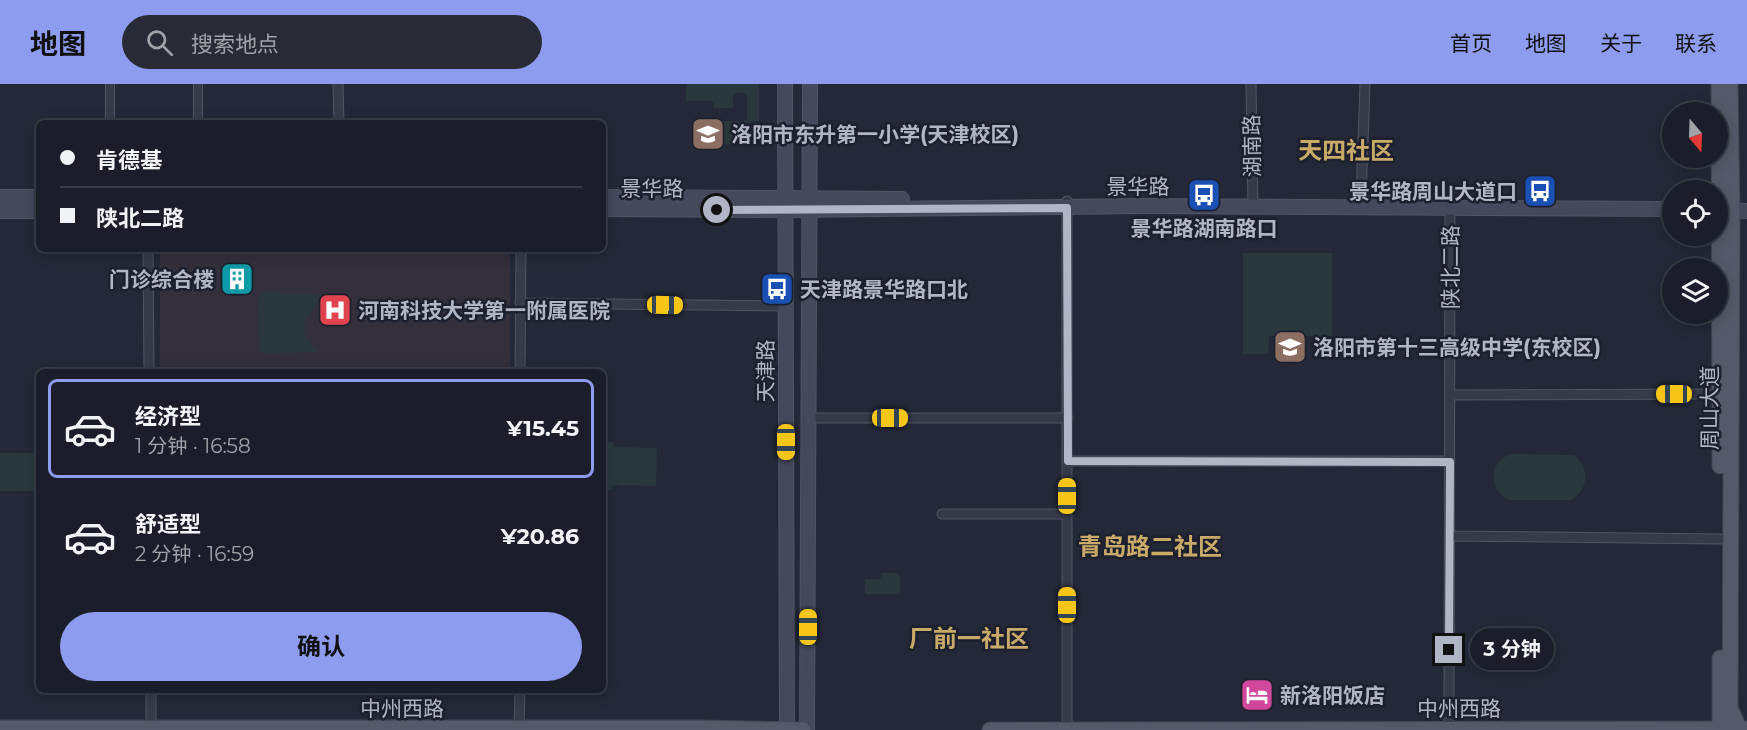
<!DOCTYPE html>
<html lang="zh">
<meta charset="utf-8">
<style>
:root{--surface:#1b1e2a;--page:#282b36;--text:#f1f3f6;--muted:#a0a2a8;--line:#393c47;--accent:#8e9cef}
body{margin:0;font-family:Montserrat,"Noto Sans SC",sans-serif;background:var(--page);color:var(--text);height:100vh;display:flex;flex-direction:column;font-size:22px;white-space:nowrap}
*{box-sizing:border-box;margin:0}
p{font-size:20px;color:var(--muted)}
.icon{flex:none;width:33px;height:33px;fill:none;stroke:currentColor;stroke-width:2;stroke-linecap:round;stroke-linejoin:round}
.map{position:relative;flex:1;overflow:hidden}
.sheet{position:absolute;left:36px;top:285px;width:570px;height:324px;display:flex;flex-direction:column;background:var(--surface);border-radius:9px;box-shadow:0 3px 15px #0003,0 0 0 2px var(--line)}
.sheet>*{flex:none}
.guide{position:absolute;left:36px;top:36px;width:570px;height:132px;border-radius:9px;box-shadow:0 3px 15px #0003,0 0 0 2px var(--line);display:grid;align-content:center;height:132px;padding:0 24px;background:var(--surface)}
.needle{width:39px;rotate:161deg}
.tools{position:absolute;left:1662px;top:18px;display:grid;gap:12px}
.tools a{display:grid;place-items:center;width:66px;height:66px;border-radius:50%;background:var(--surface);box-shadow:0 3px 15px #0003,0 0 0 2px var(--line);font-size:30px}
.end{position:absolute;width:27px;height:27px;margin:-14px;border:8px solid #b2b5c5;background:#111;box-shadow:0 0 0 3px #111}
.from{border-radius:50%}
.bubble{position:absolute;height:42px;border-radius:21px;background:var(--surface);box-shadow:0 3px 15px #0003,0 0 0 2px var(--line);font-size:20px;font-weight:700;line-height:42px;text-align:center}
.car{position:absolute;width:18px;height:36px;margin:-18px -9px;border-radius:8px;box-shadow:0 0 4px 2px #0007;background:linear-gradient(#f5c518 24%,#345 0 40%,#f5c518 0 76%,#345 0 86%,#f5c518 0)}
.guide b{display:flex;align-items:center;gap:21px;height:57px;font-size:22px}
.guide b+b{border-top:2px solid var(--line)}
.guide i{width:15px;height:15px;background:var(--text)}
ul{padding:10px 0 0;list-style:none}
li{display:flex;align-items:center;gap:18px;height:99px;margin:0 12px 9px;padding:0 12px;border:3px solid transparent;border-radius:9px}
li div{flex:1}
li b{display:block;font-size:22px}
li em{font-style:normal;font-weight:700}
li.on{border-color:var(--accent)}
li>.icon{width:54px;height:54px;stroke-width:1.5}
.action{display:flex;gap:12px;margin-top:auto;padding:12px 24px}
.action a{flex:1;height:69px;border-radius:36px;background:var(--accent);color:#111;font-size:24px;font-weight:700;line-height:69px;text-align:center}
header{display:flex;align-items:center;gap:36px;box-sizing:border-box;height:84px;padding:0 30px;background:var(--accent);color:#111}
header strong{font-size:28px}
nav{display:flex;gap:33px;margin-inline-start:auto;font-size:21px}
.search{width:420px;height:54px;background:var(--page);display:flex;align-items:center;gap:15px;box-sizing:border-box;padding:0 21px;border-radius:33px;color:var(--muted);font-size:22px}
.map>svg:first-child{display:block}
.medical{fill:#332f3b}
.green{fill:#2a383e}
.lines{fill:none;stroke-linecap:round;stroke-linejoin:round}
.pedestrian-casing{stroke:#525564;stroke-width:10}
.minor-casing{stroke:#525564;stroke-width:11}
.secondary-casing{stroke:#525564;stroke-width:16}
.primary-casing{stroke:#404352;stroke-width:17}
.pedestrian{stroke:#373a49;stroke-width:8}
.minor{stroke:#373a49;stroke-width:9}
.secondary{stroke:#46495c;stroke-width:14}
.primary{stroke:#555969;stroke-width:15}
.route{stroke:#b2b5c5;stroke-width:8}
.labels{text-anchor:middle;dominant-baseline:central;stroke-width:5;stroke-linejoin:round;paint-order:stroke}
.poi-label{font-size:21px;font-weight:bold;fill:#b2b5c5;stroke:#1d202e;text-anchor:start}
.street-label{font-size:21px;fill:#b2b5c5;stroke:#1d202e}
.quarter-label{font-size:24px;font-weight:bold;fill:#caaa68;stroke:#1d202e}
</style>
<header>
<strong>地图</strong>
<div class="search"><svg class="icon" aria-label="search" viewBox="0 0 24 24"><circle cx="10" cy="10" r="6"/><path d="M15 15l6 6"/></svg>搜索地点</div>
<nav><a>首页</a><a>地图</a><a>关于</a><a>联系</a></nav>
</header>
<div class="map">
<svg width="1747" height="646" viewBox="0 0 1747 646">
<rect width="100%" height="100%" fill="#242838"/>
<path class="medical" d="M160,165H510V288H160Z"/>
<path class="green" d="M686,0H759V37L747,38V60H710V37H747V9H733V24H714V17H686Z
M1243,169H1332V252H1269L1268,270H1243Z
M262,208L326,211C307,231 291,244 319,268L264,269L260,266L258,216Z
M603,358H614V363L657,364L656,402L613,401L612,406H603Z
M0,369H39V407H0Z
M1510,370L1574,371C1590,384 1589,403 1572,416H1508C1489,405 1488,379 1510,370Z
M881,489H896L900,493V508L896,510H865V495H881Z"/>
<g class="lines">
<g class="pedestrian-casing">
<path id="pedestrian" d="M110,39V0
M198,39V0"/>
</g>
<g class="minor-casing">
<path id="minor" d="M338,0L339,39
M1251,0L1253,123
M1361,116L1365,0
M1067,117V646
M148,165L149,288
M520,219L785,222
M520,288L521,165
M1450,311L1719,310
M809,334H1068
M1068,377H1450
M942,430H1067
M1449,452L1720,455
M151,606V646
M519,646L520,606
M1449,646L1450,116"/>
</g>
<g class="secondary-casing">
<path id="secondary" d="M785,0L787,646
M0,113H39
M603,113L902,115
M603,125L786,126L1144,122L1672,125
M1722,126L1747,127
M0,127H39
M807,646L810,0"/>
</g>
<g class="primary-casing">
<path id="primary" d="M1719,0L1720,382
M1730,0L1732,127L1730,624L1740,646
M0,644H701L803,646
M990,646L1747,645
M1720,646V574"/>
</g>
<use href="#pedestrian" class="pedestrian"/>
<use href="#minor" class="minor"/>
<use href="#secondary" class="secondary"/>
<use href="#primary" class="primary"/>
</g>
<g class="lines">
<path class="route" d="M717,126L1067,124L1068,377L1450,378L1449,566"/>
</g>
<defs>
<g id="school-square" transform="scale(1.725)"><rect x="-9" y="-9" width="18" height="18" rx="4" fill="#8d6e63" stroke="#1d202e"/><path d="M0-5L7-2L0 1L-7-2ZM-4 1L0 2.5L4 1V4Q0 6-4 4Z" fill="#fff"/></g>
<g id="bus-square" transform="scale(1.725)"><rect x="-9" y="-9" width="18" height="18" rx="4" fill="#1a4fb4" stroke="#1d202e"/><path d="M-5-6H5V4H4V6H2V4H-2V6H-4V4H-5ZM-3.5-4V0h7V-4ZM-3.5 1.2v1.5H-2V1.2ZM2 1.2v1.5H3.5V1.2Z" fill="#fff"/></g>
<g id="building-square" transform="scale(1.725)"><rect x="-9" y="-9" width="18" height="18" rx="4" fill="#0f9aa8" stroke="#1d202e"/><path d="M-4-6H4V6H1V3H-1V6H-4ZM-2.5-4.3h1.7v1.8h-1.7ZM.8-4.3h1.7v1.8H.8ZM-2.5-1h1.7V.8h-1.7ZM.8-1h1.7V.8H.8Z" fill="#fff"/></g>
<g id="hospital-square" transform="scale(1.725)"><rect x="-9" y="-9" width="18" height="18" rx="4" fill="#e0444e" stroke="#1d202e"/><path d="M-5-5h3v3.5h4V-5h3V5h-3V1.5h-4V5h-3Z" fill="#fff"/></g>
<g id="hotel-square" transform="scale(1.725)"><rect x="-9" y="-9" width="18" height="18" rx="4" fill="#d1479c" stroke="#1d202e"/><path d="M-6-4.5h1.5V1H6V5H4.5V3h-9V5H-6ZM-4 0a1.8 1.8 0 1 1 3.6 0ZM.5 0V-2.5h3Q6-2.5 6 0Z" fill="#fff"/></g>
</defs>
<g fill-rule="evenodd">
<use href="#school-square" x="708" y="50"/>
<use href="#bus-square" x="1540" y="107"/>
<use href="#bus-square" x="1204" y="111"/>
<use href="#building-square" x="237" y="195"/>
<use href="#bus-square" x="777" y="205"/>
<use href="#hospital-square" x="335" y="226"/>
<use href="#school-square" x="1290" y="263"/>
<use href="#hotel-square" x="1257" y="611"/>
</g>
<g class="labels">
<g class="poi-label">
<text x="731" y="50">洛阳市东升第一小学(天津校区)</text>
<text x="1517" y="107" text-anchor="end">景华路周山大道口</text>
<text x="1204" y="144" text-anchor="middle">景华路湖南路口</text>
<text x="214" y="195" text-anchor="end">门诊综合楼</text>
<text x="800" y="205">天津路景华路口北</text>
<text x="358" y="226">河南科技大学第一附属医院</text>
<text x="1313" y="263">洛阳市第十三高级中学(东校区)</text>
<text x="1280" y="611">新洛阳饭店</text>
</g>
<g class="street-label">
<text transform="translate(1252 62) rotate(-91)">湖南路</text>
<text x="1138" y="102">景华路</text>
<text x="652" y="104">景华路</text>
<text transform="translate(1450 183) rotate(-90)">陕北二路</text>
<text transform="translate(765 287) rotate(-90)">天津路</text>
<text transform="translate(1709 324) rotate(-90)">周山大道</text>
<text x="402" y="624">中州西路</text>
<text x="1459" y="624">中州西路</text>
</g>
<g class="quarter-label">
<text x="1346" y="66">天四社区</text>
<text x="1150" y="462">青岛路二社区</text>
<text x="969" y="554">厂前一社区</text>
</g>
</g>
</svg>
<div class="tools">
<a><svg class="needle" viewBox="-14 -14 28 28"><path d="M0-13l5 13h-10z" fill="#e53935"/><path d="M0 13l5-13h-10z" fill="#a0a2a8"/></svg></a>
<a><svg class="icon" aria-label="locate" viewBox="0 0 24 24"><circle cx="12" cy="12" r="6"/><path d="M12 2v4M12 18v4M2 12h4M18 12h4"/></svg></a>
<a><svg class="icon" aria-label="layers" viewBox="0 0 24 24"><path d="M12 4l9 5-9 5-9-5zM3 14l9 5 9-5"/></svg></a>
</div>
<i class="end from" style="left:717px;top:126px"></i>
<i class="end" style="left:1449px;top:566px"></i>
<div class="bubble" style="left:1470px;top:544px;width:84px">3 分钟</div>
<i class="car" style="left:665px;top:221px;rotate:91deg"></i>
<i class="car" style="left:1674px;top:310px;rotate:270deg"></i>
<i class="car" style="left:890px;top:334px;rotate:90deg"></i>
<i class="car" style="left:786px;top:358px;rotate:180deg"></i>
<i class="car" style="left:1067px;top:412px;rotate:0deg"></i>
<i class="car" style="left:1067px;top:521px;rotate:0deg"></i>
<i class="car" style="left:808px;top:543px;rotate:0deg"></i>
<div class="guide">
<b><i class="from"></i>肯德基</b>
<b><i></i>陕北二路</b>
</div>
<section class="sheet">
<ul>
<li class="on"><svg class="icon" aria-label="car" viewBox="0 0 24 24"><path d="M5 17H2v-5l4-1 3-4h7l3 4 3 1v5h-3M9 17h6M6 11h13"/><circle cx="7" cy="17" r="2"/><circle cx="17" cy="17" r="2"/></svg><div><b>经济型</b><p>1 分钟 · 16:58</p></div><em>¥15.45</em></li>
<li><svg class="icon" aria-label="car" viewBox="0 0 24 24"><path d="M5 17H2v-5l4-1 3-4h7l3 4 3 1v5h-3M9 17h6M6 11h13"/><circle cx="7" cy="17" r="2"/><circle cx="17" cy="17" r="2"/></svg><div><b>舒适型</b><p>2 分钟 · 16:59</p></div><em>¥20.86</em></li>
</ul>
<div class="action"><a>确认</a></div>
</section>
</div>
